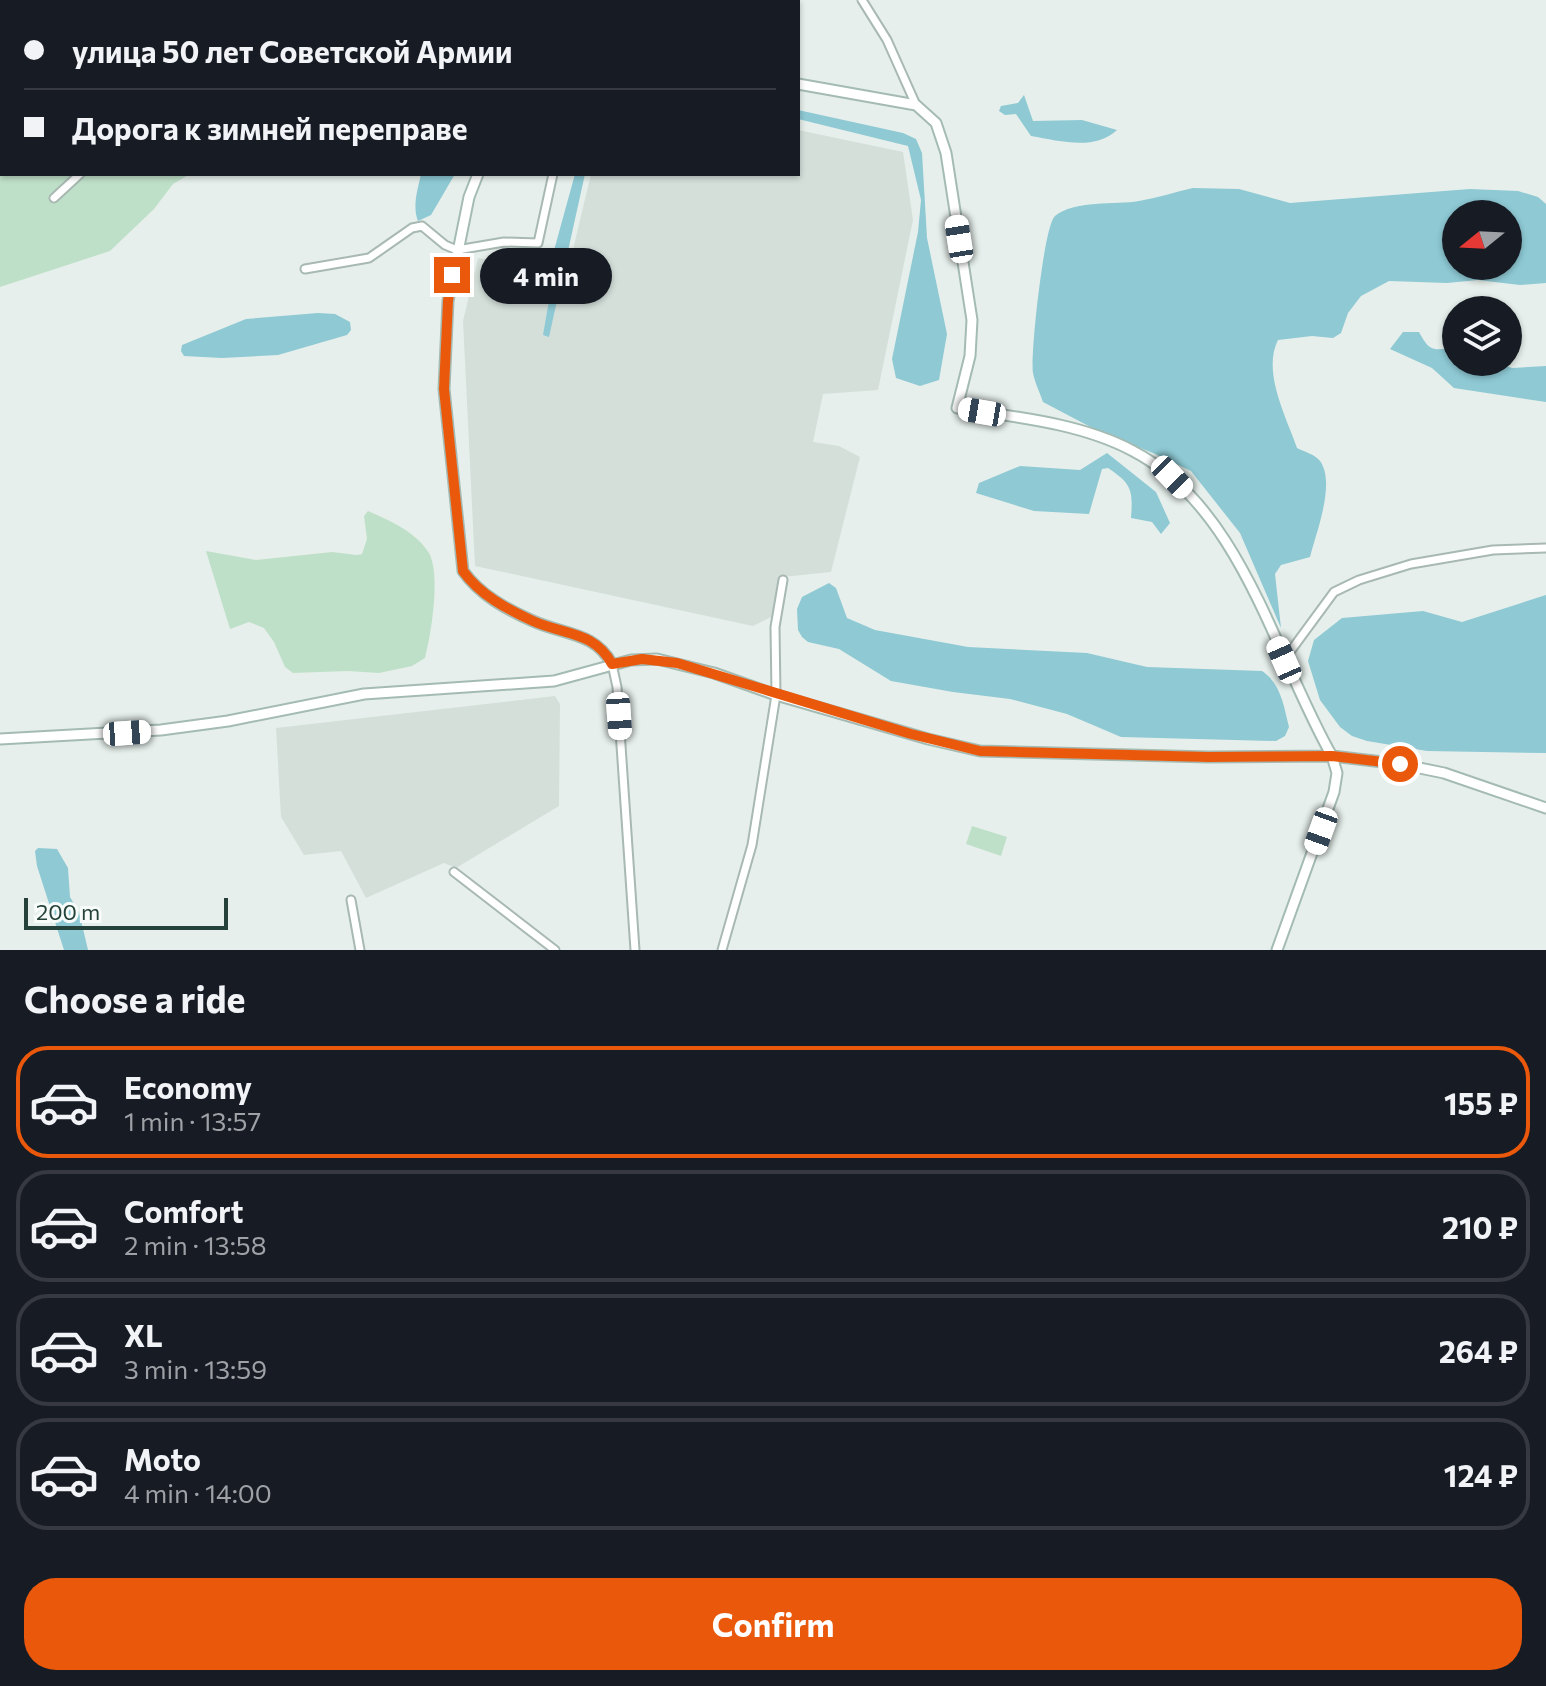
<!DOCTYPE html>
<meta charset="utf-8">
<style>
:root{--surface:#171b24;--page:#242831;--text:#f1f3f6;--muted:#9ea1a6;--line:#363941;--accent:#ea580c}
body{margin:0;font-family:Commissioner,sans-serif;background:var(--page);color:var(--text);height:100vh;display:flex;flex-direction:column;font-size:30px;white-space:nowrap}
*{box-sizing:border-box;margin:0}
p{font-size:26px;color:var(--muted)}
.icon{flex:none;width:44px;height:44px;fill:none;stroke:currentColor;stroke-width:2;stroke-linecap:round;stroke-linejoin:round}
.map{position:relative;height:950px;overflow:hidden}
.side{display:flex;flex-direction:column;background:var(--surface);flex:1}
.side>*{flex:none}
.top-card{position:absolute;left:0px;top:0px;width:800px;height:176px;box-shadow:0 2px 6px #0004;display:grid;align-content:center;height:176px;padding:0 24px;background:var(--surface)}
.needle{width:52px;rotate:252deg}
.buttons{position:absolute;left:1442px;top:200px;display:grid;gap:16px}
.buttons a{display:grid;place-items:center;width:80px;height:80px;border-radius:50%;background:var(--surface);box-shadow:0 2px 6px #0004;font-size:40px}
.scale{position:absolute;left:24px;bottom:20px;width:204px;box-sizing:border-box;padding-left:8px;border:4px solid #24423a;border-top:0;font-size:22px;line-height:28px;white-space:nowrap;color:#24423a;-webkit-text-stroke:6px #f7fbf9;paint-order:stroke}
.end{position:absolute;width:36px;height:36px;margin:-18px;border:10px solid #ea580c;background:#fff;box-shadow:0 0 0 4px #fff}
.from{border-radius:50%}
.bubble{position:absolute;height:56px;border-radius:28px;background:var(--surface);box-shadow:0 2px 6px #0004;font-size:26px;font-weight:700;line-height:56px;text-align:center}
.car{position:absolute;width:24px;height:48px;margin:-24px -12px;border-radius:10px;box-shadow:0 0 6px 2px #0007;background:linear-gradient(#fff 24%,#345 0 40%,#fff 0 76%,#345 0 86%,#fff 0)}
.top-card b{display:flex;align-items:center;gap:28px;height:76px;font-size:30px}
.top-card b+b{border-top:2px solid var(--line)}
.top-card i{width:20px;height:20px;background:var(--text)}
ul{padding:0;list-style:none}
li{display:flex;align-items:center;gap:24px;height:112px;margin:0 16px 12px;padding:0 8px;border:4px solid var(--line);border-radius:32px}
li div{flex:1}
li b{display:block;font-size:30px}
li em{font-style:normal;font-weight:700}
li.current{border-color:var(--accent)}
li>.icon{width:72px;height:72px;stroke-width:1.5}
h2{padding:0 24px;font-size:36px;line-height:96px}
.button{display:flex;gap:16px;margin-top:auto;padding:16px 24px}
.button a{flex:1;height:92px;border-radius:32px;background:var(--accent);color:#fff;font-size:32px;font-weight:700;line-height:92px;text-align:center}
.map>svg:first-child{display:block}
.built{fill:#d4dfda}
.green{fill:#bfe0c8}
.water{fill:#8ec9d4;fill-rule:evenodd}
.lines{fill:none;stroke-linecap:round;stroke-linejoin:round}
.street-casing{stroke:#a8b8b2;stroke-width:11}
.secondary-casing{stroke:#a4bbb3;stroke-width:13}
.street{stroke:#fff;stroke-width:7}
.secondary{stroke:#fff;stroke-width:9}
.route{stroke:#ea580c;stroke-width:10}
</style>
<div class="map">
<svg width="1546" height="950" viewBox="0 0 1546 950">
<rect width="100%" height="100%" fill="#e6efeb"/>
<path class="built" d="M798,130L903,152L913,220L878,390L823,394L813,442L839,446L860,457L831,572L782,577L773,616L753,626L475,566L463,321L478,258L548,271L560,304L591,174H798Z
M555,696L560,704L559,806L456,868L444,863L366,898L341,851L304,855L281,817L276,728Z"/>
<path class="green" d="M0,0L244,2H2V174H190L173,184L154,209L110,251L0,287Z
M368,511C389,520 416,532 429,553C441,575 431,635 425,658L412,666L379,673L348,671L293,673L285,667L274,642L264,628L249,622L230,629L206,551L256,560L332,552L357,555L362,554L367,539L364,516Z
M972,826L1007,837L1001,856L966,844Z"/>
<path class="water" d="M1024,95L1033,121L1082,120L1117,130C1095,151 1060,141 1031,136L1016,114L1005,115L999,111L1001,106L1018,103Z
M798,110L903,133L916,139L922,153L927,238L947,334L939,380L920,386L896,378L892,359L918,232L921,200L908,146L798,119Z
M421,174H455L431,215L418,221C412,205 418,189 421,174Z
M575,174H585L549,337L543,335L554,272L550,265Z
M1193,188L1239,189L1290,203L1470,189L1518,191L1538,197L1546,204V283L1520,285L1478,280L1447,283L1389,281L1361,296L1348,313L1341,333L1333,338L1312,336L1278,340C1262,372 1286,416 1297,448C1305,452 1314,454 1320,461C1336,483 1316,533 1310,557L1281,565L1275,574L1281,628L1240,533L1191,471L1153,453L1100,432L1043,402C1040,393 1035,383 1033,373C1030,356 1044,225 1055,216C1074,200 1116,205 1139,201C1157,198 1175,192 1193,188ZM1456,214H1508V266H1456Z
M318,313L335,314L350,322L351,330L347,335L278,355L222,358L184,356L181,351L182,345L246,319Z
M1403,332H1419C1431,354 1433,349 1456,348V362H1495L1512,368L1546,366V402L1454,388L1432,368L1390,349Z
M1107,453L1156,492L1170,523L1161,534L1152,522L1131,518C1133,490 1132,484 1108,468L1102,469L1089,514L1034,511L976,493L979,483L1020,466L1080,470Z
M829,583L836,588L847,618L875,630L968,647L1087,653L1147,667L1262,671C1281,683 1284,707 1289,727L1285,736L1276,741L1121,737L1067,714L1010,699L953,692L891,681L839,649L808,642L802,637L798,630L797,609L802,597Z
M1546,595V753L1427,751L1367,741L1352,736L1340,727L1320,700L1308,661L1314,640L1342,618L1423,611L1462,622Z
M38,848L57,849L68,868L70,897L79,912L88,950H64L37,866L35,851Z"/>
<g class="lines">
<g class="street-casing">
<path id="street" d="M862,0L887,40L916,105
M218,2L219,0
M54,198L80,174
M305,269L369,258L412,228L422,226L445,245L457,250L504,242L538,243L553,174
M1284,660L1334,592L1359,580L1411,564L1493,550L1546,548
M612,664L617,687L635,950
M454,872L555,950
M351,900L360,950
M722,950L752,845L776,695L775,627L783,580"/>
</g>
<g class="secondary-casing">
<path id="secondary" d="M603,0L604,2
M539,2V0
M798,84L916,105L936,123L946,153L972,320L970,356L957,408C1015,417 1081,423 1133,451C1242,508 1275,657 1332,756L1337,773L1334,792L1277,950
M478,174L469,197L448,301L444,389L463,571C480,595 506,609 533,621C564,635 595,632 612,664
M0,739L161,730L228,721L364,694L554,681L631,660L657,659L714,673L776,695L928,739L980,751L1208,757L1332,756L1400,764L1444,773L1546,808"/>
</g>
<use href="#street" class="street"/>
<use href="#secondary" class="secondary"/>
</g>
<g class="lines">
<path class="route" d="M452,275L448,301L444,389L463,571C480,595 507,609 533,621C564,635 594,631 612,664L642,659L677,663L911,734L980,751L1208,757L1332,756L1400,764"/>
</g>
</svg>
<div class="buttons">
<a><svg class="needle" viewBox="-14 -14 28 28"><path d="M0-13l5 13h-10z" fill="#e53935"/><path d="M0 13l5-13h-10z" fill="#9ea1a6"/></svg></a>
<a><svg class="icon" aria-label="layers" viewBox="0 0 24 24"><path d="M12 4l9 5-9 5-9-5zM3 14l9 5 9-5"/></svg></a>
</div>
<div class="scale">200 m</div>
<i class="end from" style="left:1400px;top:764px"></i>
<i class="end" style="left:452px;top:275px"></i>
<div class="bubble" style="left:480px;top:248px;width:132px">4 min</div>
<i class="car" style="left:959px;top:239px;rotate:351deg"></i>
<i class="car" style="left:982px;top:412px;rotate:280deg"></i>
<i class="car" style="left:1172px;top:477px;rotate:136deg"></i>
<i class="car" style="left:1284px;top:660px;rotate:336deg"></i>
<i class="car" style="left:619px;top:716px;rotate:176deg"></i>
<i class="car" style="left:127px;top:733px;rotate:86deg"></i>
<i class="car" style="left:1321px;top:831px;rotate:200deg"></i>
<div class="top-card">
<b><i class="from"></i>улица 50 лет Советской Армии</b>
<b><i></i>Дорога к зимней переправе</b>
</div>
</div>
<section class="side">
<h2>Choose a ride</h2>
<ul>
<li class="current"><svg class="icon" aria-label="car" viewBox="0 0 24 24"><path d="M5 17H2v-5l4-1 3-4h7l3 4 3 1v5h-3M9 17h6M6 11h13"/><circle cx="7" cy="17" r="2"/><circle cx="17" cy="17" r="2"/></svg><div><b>Economy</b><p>1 min · 13:57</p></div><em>155 ₽</em></li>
<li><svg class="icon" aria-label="car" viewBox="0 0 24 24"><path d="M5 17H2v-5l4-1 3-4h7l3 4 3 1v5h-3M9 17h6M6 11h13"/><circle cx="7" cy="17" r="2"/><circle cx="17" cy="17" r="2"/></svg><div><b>Comfort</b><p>2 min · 13:58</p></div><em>210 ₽</em></li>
<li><svg class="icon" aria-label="car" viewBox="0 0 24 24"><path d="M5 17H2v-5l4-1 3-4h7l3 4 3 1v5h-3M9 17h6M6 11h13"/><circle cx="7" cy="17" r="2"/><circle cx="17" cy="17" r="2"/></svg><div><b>XL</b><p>3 min · 13:59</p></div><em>264 ₽</em></li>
<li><svg class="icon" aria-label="car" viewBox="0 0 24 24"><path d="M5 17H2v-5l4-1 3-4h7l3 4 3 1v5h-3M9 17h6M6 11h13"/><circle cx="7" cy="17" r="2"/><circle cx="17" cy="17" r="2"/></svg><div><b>Moto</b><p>4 min · 14:00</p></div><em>124 ₽</em></li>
</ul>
<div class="button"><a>Confirm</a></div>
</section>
